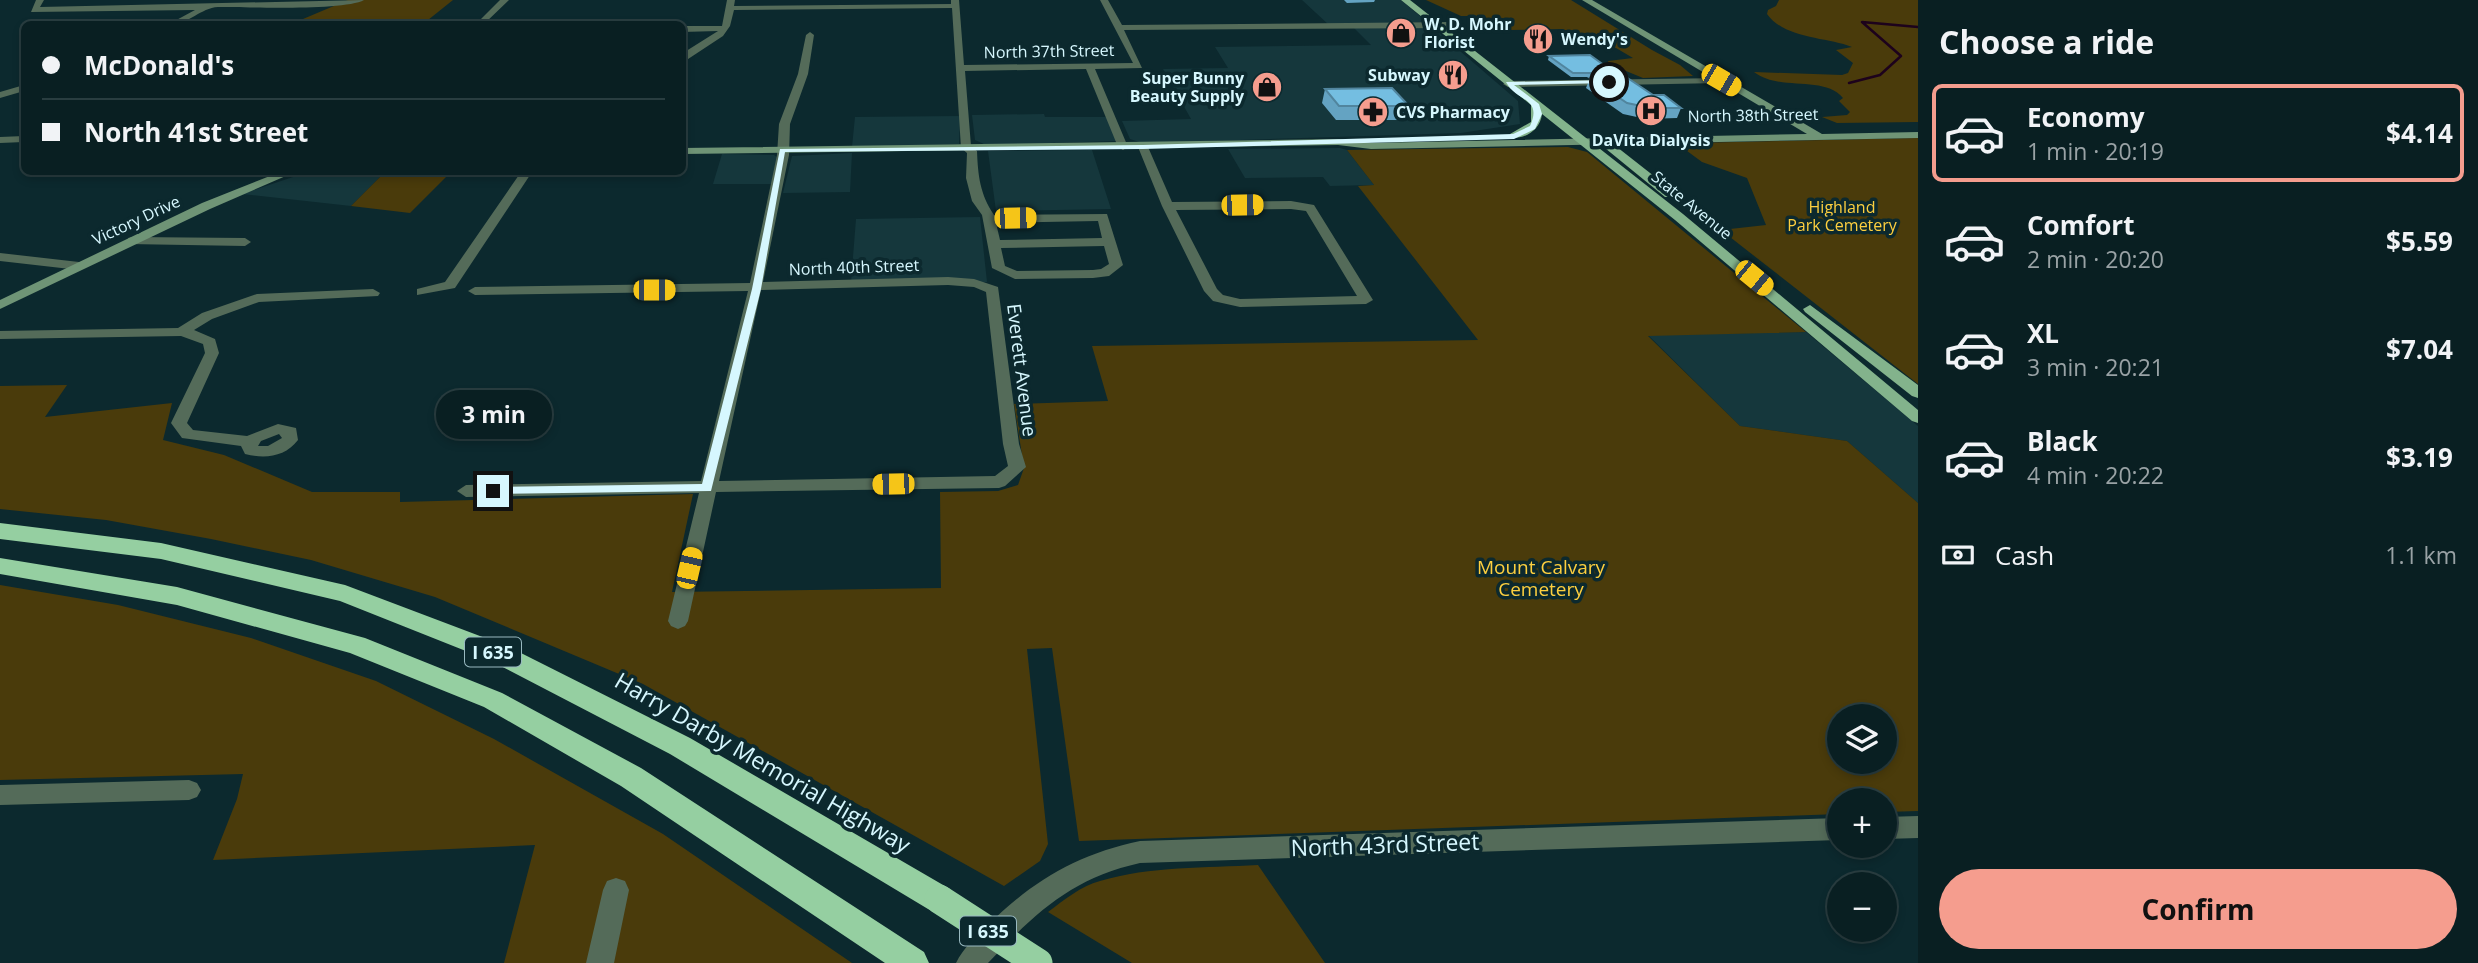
<!DOCTYPE html>
<meta charset="utf-8">
<style>
:root{--surface:#091f22;--page:#12272a;--text:#f1f3f6;--muted:#99a2a5;--line:#293d40;--accent:#f59d8e}
body{margin:0;font-family:"Open Sans",sans-serif;background:var(--page);color:var(--text);height:100vh;display:flex;flex-direction:column;font-size:26px;white-space:nowrap}
*{box-sizing:border-box;margin:0}
p{font-size:23px;color:var(--muted)}
.icon{flex:none;width:38px;height:38px;fill:none;stroke:currentColor;stroke-width:2;stroke-linecap:round;stroke-linejoin:round}
.map{position:relative;flex:1;overflow:hidden}
.panel{display:flex;flex-direction:column;background:var(--surface);width:560px}
.panel>*{flex:none}
.guide{position:absolute;left:21px;top:21px;width:665px;height:154px;border-radius:10px;box-shadow:0 4px 10px #0003,0 0 0 2px var(--line);display:grid;align-content:center;height:154px;padding:0 21px;background:var(--surface)}
.controls{position:absolute;left:1827px;top:704px;display:grid;gap:14px}
.controls a{display:grid;place-items:center;width:70px;height:70px;border-radius:50%;background:var(--surface);box-shadow:0 4px 10px #0003,0 0 0 2px var(--line);font-size:35px}
.end{position:absolute;width:32px;height:32px;margin:-16px;border:9px solid #d6f7fe;background:#111;box-shadow:0 0 0 4px #111}
.from{border-radius:50%}
.bubble{position:absolute;height:49px;border-radius:24px;background:var(--surface);box-shadow:0 4px 10px #0003,0 0 0 2px var(--line);font-size:23px;font-weight:700;line-height:49px;text-align:center}
.car{position:absolute;width:21px;height:42px;margin:-21px -10px;border-radius:9px;box-shadow:0 0 5px 2px #0007;background:linear-gradient(#f5c518 24%,#345 0 40%,#f5c518 0 76%,#345 0 86%,#f5c518 0)}
.guide b{display:flex;align-items:center;gap:24px;height:66px;font-size:26px}
.guide b+b{border-top:2px solid var(--line)}
.guide i{width:18px;height:18px;background:var(--text)}
ul{padding:0;list-style:none}
li{display:flex;align-items:center;gap:21px;height:98px;margin:0 14px 10px;padding:0 7px;border:4px solid transparent;border-radius:10px}
li div{flex:1}
li b{display:block;font-size:26px}
li em{font-style:normal;font-weight:700}
li.on{border-color:var(--accent)}
li>.icon{width:63px;height:63px;stroke-width:1.5}
h2{padding:0 21px;font-size:32px;line-height:84px}
.pay{display:flex;align-items:center;gap:18px;height:77px;padding:0 21px;font-size:26px}
.pay p{margin-inline-start:auto}
.button{display:flex;gap:14px;margin-top:auto;padding:14px 21px}
.button a{flex:1;height:80px;border-radius:42px;background:var(--accent);color:#111;font-size:28px;font-weight:700;line-height:80px;text-align:center}
main{display:flex;flex:1;min-height:0}
.map>svg:first-child{display:block}
.built{fill:#15373c}
.green{fill:#4a3b0b;fill-rule:evenodd}
.lines{fill:none;stroke-linecap:round;stroke-linejoin:round}
.stream{stroke:#1d021c;stroke-width:2.5}
.minor{fill:#546b59;fill-rule:evenodd}
.tertiary{fill:#546b59;fill-rule:evenodd}
.secondary{fill:#6f9476;fill-rule:evenodd}
.primary{fill:#83b38c;fill-rule:evenodd}
.motorway{fill:#95cfa1;fill-rule:evenodd}
.motorway-bridge{stroke:#95cfa1;stroke-width:29}
.wall{fill:#64a3c2}
.building{fill:#74bee1;stroke:#51859e;stroke-width:2}
.route{fill:#d6f7fe}
.labels{text-anchor:middle;dominant-baseline:central;stroke-width:7;stroke-linejoin:round;paint-order:stroke}
.far-poi-label{font-size:16px;font-weight:bold;fill:#d6f7fe;stroke:#0c292e;text-anchor:start}
.far-street-label{font-size:16px;fill:#d6f7fe;stroke:#0c292e}
.far-park-label{font-size:16px;fill:#fdcf3f;stroke:#0c292e}
.shield{fill:#0c292e;stroke:#99b9c0;stroke-width:2}
.shield-label{font-size:18px;font-weight:bold;fill:#d6f7fe}
.street-label{font-size:19px;fill:#d6f7fe;stroke:#0c292e}
.park-label{font-size:19px;fill:#fdcf3f;stroke:#0c292e}
.near-street-label{font-size:23px;fill:#d6f7fe;stroke:#0c292e}
</style>
<main>
<div class="map">
<svg width="1918" height="963" viewBox="0 0 1918 963">
<rect width="100%" height="100%" fill="#0c292e"/>
<path class="built" d="M1302,0H1401L1427,22L1329,25Z
M1432,27L1518,101L1520,124L1461,133L1142,143L1130,139L1122,121L1191,119L1163,69L1228,68L1215,47L1371,45L1354,28Z
M1044,114L1045,117H1107L1117,141L986,145L975,140L972,115Z
M960,116L959,144L852,147L855,117Z
M1340,148L1347,150L1374,185L1330,186L1323,177L1245,178L1228,149Z
M1092,150L1111,209L996,211L988,151Z
M852,153L850,192L783,193L792,156Z
M722,154L774,155L778,158L774,184H713Z
M308,172H385L351,206L242,194Z
M980,217L987,282H851L856,219Z
M1806,332L1918,426V503L1847,441L1740,426L1648,335Z"/>
<path class="green" d="M348,0H453L423,24H267L286,19H303Z
M1426,0H1571L1652,50L1680,65L1693,76L1643,78L1609,64L1608,61L1633,58L1616,48L1592,46L1563,29L1510,30L1483,16H1461Z
M1779,0H1918V122L1837,123L1822,117L1847,115L1850,112L1839,101L1843,98C1824,75 1780,92 1754,72L1842,75L1848,73L1853,63L1836,50L1852,47C1826,37 1785,39 1767,14L1768,10L1776,6Z
M1918,138V384L1721,230L1766,225L1747,178L1702,162L1683,148L1692,143Z
M1568,147L1587,152L1806,332L1648,336L1740,426L1847,441L1918,503V811L1885,812V800H1839V814L1079,841L1052,648L1027,649L1048,844L1040,861L1004,886L643,684L435,597L311,560L211,539L106,520L0,509V386L67,385L45,417L172,403L163,440L224,455L312,492H400V502L693,494L672,592L941,588L940,492L998,491L1018,485L1024,468L1014,404L1108,401L1092,346L1478,340L1358,186L1374,185L1347,150ZM1839,716H1885V761H1839Z
M385,172H451L410,213L351,206Z
M0,585L118,605L251,638L376,681L494,739L663,834L852,963H504L535,845L213,860L237,799L243,774L0,780Z
M1258,865L1325,963H1132L1048,912C1064,900 1081,886 1100,881C1150,866 1206,868 1258,865Z"/>
<g class="lines">
<path class="stream" d="M1849,83L1880,75L1901,56L1862,22L1918,27"/>
<path class="minor" d="M36,0H44L40,7L364,0C344,11 246,7 218,7C200,8 187,26 169,24L195,10L31,12Z
M727,0H735L734,6L951,4V0H959L964,65L1133,63L1100,0H1108L1122,25L1451,22L1455,25L1451,28L1124,30L1142,68L1095,69L1128,147L1123,150L1118,147L1086,69L965,71L971,146L977,151C978,176 980,194 994,215L1107,214L1123,265L1109,276L1093,278L1015,279L992,268L982,215L972,201L966,178L967,153L961,148L952,8L734,10L730,26L723,36L682,63L683,53L718,31L682,32V26H722ZM1098,221L1102,238L1000,240L996,223ZM1104,246L1109,264L1101,269L1093,270L1017,271L1005,266L1001,248Z
M810,32L814,35L808,74L790,124L789,155L763,282L948,277L974,279L998,287L1019,444L1026,467L1005,486L999,488L716,492L688,621L685,626L678,629L671,626L668,621L699,493L466,497L457,491L466,485L701,481L748,291L475,295L468,291L475,287L750,283L777,155L779,124L798,74L806,35ZM948,285L974,287L986,292L1003,444L1008,466L995,476L719,481L761,290Z
M1724,78L1726,80L1721,83L1508,87L1503,84L1508,81Z
M24,85V91L0,98V92Z
M24,136V142L0,143V137Z
M1139,145L1148,147L1172,202L1291,201L1314,205L1373,300L1366,304L1240,307L1213,301L1204,291L1162,206L1138,147ZM1291,209L1306,211L1357,296L1240,299L1223,295L1217,289L1176,210Z
M521,172H532L455,288L417,295V289L445,282Z
M132,237L245,238L251,242L245,246L128,244V238Z
M373,289L380,293L378,296L259,302L212,319L194,330L215,339L219,353L187,423L193,430L247,436L278,424L296,428L298,440C285,457 265,459 245,454L241,446L182,438L171,423L205,353L203,344L181,336L0,339V331L178,328L202,313L257,294ZM279,434L282,438L268,446H258L261,441Z
M189,780L197,783L201,790L197,797L189,800L0,805V785Z
M1918,816V838L1885,839V817Z
M1839,818V840L1140,863C1072,878 1035,913 988,963H956C963,948 976,937 987,926C1032,881 1078,854 1140,841Z
M616,878L625,881L629,890L614,963H586L603,890L607,881Z"/>
<path class="tertiary" d="M500,0H509L484,24H476Z
M0,253L79,262L86,266L79,270L0,261Z"/>
<path class="secondary" d="M1582,0H1592L1822,134L1918,132V138L1371,149L1338,145L682,154V148L1338,139L1371,143L1807,134Z
M280,172H295L210,209L0,309V300L202,203Z"/>
<path class="primary" d="M1401,0H1410L1683,214L1918,410V423L1912,421L1675,220L1542,114C1540,130 1526,139 1510,138V134L1531,122V105Z
M1600,140H1608L1673,191V197H1665L1600,144Z
M1810,305L1918,385V398L1912,396L1805,312L1803,309Z"/>
<path class="motorway" d="M0,523L161,543L345,585L509,647L690,738L950,889L954,899L950,909L939,914L928,909L670,754L491,661L340,601L161,559L0,539Z
M0,558L177,587L365,638L502,693L641,768L924,952L929,963H885L621,786L484,707L350,653L177,605L0,574Z"/>
<path class="motorway-bridge" d="M939,899L1038,963"/>
</g>
<path class="wall" d="M1344,0H1375L1374,2L1347,3Z
M1549,56L1612,71L1611,75H1607V77H1571L1548,60Z
M1590,78L1653,95L1681,108L1677,118L1646,119L1623,114L1586,88Z
M1325,89L1409,106L1405,120H1336L1322,103Z"/>
<path class="building" d="M1590,55L1612,71H1606L1608,73H1573L1549,56Z
M1626,77L1653,95H1664L1681,108H1651L1627,103L1590,78Z
M1392,88L1409,106H1339L1325,89Z"/>
<path class="route" d="M1609,80L1612,83L1514,85L1539,104L1542,114L1535,129L1514,139L1143,149L785,152L761,289L711,491L493,494L487,491L493,487L702,484L752,289L780,149L1143,145L1513,134L1530,126C1543,97 1516,102 1506,82Z"/>
<defs>
<g id="shop-disc" transform="scale(1.575)"><circle r="9.5" fill="#f59d8e" stroke="#0c292e"/><path d="M-5-2.5h2.3a2.7 3.5 0 0 1 5.4 0H5L5.5 6h-11ZM-1.5-2.5h3a1.5 2.3 0 0 0-3 0Z" fill="#111"/></g>
<g id="restaurant-disc" transform="scale(1.575)"><circle r="9.5" fill="#f59d8e" stroke="#0c292e"/><path d="M-5-6h1v4h1v-4h1v4h1v-4h1v5L-1.5 .5V6h-2V.5L-5-1ZM5-6V6H3V1.5H1.5Q1.5-4 5-6Z" fill="#111"/></g>
<g id="hospital-disc" transform="scale(1.575)"><circle r="9.5" fill="#f59d8e" stroke="#0c292e"/><path d="M-5-5h3v3.5h4V-5h3V5h-3V1.5h-4V5h-3Z" fill="#111"/></g>
<g id="pharmacy-disc" transform="scale(1.575)"><circle r="9.5" fill="#f59d8e" stroke="#0c292e"/><path d="M-2-6h4v4h4v4h-4v4h-4v-4h-4v-4h4Z" fill="#111"/></g>
</defs>
<g fill-rule="evenodd">
<use href="#shop-disc" x="1401" y="33"/>
<use href="#restaurant-disc" x="1538" y="39"/>
<use href="#restaurant-disc" x="1453" y="75"/>
<use href="#shop-disc" x="1267" y="87"/>
<use href="#hospital-disc" x="1651" y="111"/>
<use href="#pharmacy-disc" x="1373" y="112"/>
</g>
<g class="labels">
<g class="far-poi-label">
<text x="1424" y="24">W. D. Mohr<tspan x="1424" dy="18">Florist</tspan></text>
<text x="1561" y="39">Wendy's</text>
<text x="1430" y="75" text-anchor="end">Subway</text>
<text x="1244" y="78" text-anchor="end">Super Bunny<tspan x="1244" dy="18">Beauty Supply</tspan></text>
<text x="1396" y="112">CVS Pharmacy</text>
<text x="1651" y="140" text-anchor="middle">DaVita Dialysis</text>
</g>
<g class="far-street-label">
<text transform="translate(1049 51) rotate(-1)">North 37th Street</text>
<text transform="translate(1753 115) rotate(-1)">North 38th Street</text>
<text transform="translate(1692 205) rotate(39)">State Avenue</text>
<text transform="translate(136 220) rotate(-25)">Victory Drive</text>
<text transform="translate(854 267) rotate(-2)">North 40th Street</text>
</g>
<g class="far-park-label">
<text x="1842" y="207">Highland<tspan x="1842" dy="18">Park Cemetery</tspan></text>
</g>
<g class="shield">
<rect x="465" y="637.5" width="56" height="29" rx="5"/>
<rect x="960" y="916.5" width="56" height="29" rx="5"/>
</g>
<g class="shield-label">
<text x="493" y="652">I 635</text>
<text x="988" y="931">I 635</text>
</g>
<g class="street-label">
<text transform="translate(1022 370) rotate(83)">Everett Avenue</text>
</g>
<g class="park-label">
<text x="1541" y="567">Mount Calvary<tspan x="1541" dy="22">Cemetery</tspan></text>
</g>
<g class="near-street-label">
<text transform="translate(763 762) rotate(30)">Harry Darby Memorial Highway</text>
<text transform="translate(1385 844) rotate(-2)">North 43rd Street</text>
</g>
</g>
</svg>
<div class="controls">
<a><svg class="icon" aria-label="layers" viewBox="0 0 24 24"><path d="M12 4l9 5-9 5-9-5zM3 14l9 5 9-5"/></svg></a>
<a>+</a>
<a>−</a>
</div>
<i class="end from" style="left:1609px;top:82px"></i>
<i class="end" style="left:493px;top:491px"></i>
<div class="bubble" style="left:436px;top:390px;width:116px">3 min</div>
<i class="car" style="left:1721px;top:80px;rotate:120deg"></i>
<i class="car" style="left:1242px;top:205px;rotate:89deg"></i>
<i class="car" style="left:1015px;top:218px;rotate:89deg"></i>
<i class="car" style="left:1754px;top:278px;rotate:129deg"></i>
<i class="car" style="left:654px;top:290px;rotate:90deg"></i>
<i class="car" style="left:893px;top:484px;rotate:269deg"></i>
<i class="car" style="left:689px;top:568px;rotate:13deg"></i>
<div class="guide">
<b><i class="from"></i>McDonald's</b>
<b><i></i>North 41st Street</b>
</div>
</div>
<section class="panel">
<h2>Choose a ride</h2>
<ul>
<li class="on"><svg class="icon" aria-label="car" viewBox="0 0 24 24"><path d="M5 17H2v-5l4-1 3-4h7l3 4 3 1v5h-3M9 17h6M6 11h13"/><circle cx="7" cy="17" r="2"/><circle cx="17" cy="17" r="2"/></svg><div><b>Economy</b><p>1 min · 20:19</p></div><em>$4.14</em></li>
<li><svg class="icon" aria-label="car" viewBox="0 0 24 24"><path d="M5 17H2v-5l4-1 3-4h7l3 4 3 1v5h-3M9 17h6M6 11h13"/><circle cx="7" cy="17" r="2"/><circle cx="17" cy="17" r="2"/></svg><div><b>Comfort</b><p>2 min · 20:20</p></div><em>$5.59</em></li>
<li><svg class="icon" aria-label="car" viewBox="0 0 24 24"><path d="M5 17H2v-5l4-1 3-4h7l3 4 3 1v5h-3M9 17h6M6 11h13"/><circle cx="7" cy="17" r="2"/><circle cx="17" cy="17" r="2"/></svg><div><b>XL</b><p>3 min · 20:21</p></div><em>$7.04</em></li>
<li><svg class="icon" aria-label="car" viewBox="0 0 24 24"><path d="M5 17H2v-5l4-1 3-4h7l3 4 3 1v5h-3M9 17h6M6 11h13"/><circle cx="7" cy="17" r="2"/><circle cx="17" cy="17" r="2"/></svg><div><b>Black</b><p>4 min · 20:22</p></div><em>$3.19</em></li>
</ul>
<div class="pay"><svg class="icon" aria-label="cash" viewBox="0 0 24 24"><path d="M3 7h18v10H3z"/><circle cx="12" cy="12" r="2"/></svg>Cash<p>1.1 km</p></div>
<div class="button"><a>Confirm</a></div>
</section>
</main>
